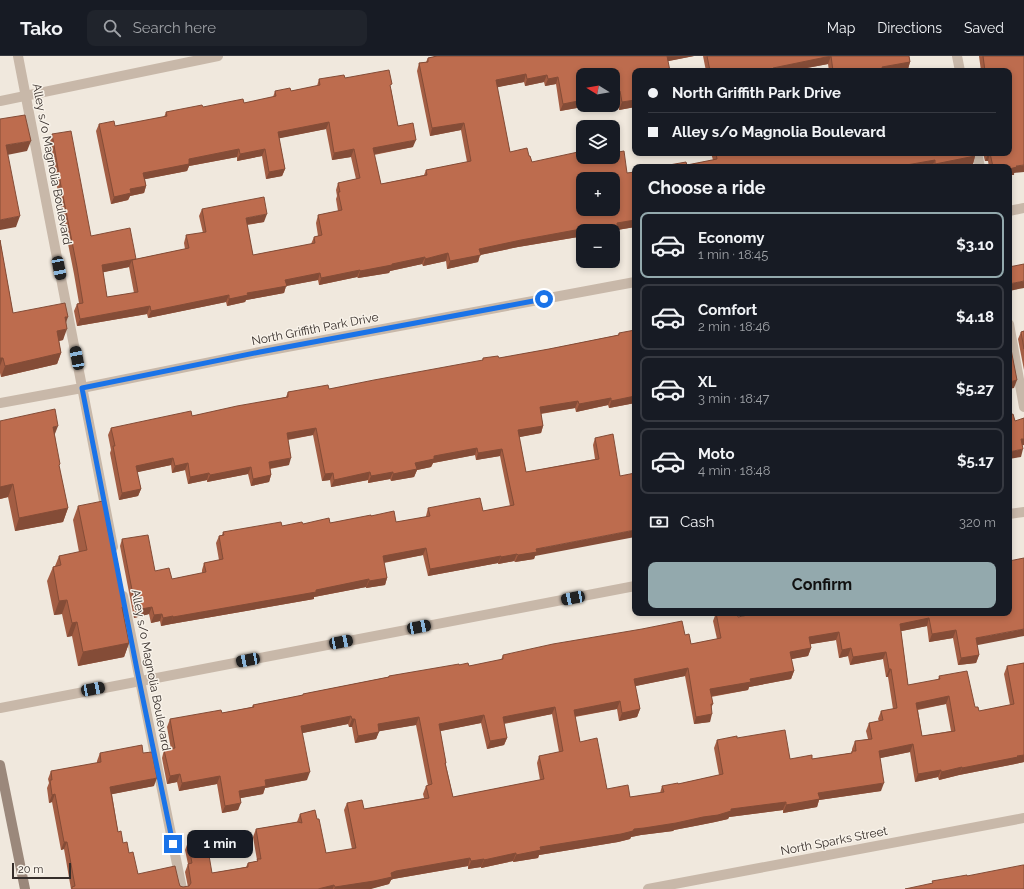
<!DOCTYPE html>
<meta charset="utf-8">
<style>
:root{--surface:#171b24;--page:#20242c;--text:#f1f3f6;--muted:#9ea1a6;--line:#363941;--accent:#93a9ad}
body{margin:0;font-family:Raleway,sans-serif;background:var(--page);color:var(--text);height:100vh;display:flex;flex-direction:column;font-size:15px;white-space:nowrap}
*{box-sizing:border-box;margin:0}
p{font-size:13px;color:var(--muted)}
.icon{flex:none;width:22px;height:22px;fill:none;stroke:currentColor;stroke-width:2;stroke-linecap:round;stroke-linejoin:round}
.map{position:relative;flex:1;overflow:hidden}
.panel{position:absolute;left:632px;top:108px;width:380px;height:452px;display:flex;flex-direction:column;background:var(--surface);border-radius:8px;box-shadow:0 2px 6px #0003}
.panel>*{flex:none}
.banner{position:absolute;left:632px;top:12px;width:380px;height:88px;border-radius:8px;box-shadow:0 2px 6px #0003;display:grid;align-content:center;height:88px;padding:0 16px;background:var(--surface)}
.needle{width:26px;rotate:281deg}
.buttons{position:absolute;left:576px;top:12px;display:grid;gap:8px}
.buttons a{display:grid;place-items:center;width:44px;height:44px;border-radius:8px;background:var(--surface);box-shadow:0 2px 6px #0003;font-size:20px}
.scale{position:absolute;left:12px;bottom:10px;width:59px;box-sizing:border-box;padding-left:4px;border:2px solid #352d29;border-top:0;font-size:11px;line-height:14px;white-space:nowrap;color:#352d29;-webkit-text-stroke:3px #f8f2e9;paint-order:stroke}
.end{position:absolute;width:18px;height:18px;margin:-9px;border:5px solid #1a73e8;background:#fff;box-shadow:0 0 0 2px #fff}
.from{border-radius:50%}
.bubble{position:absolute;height:28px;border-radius:8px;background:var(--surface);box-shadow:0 2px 6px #0003;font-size:13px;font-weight:700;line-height:28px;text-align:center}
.car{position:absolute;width:12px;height:24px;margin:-12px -6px;border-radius:5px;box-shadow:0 0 3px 1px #0007;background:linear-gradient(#222 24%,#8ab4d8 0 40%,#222 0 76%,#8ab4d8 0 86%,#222 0)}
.banner b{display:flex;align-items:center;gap:14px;height:38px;font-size:15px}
.banner b+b{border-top:1px solid var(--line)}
.banner i{width:10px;height:10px;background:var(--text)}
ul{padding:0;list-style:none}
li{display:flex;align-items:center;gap:12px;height:66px;margin:0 8px 6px;padding:0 8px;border:2px solid var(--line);border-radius:8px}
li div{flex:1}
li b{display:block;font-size:15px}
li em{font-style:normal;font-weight:700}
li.active{border-color:var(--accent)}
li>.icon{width:36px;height:36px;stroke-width:1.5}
h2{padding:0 16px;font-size:18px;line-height:48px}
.pay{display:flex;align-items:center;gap:10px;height:44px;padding:0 16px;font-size:15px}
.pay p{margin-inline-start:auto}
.primary-button{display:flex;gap:8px;margin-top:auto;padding:8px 16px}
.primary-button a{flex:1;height:46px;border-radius:8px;background:var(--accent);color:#111;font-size:16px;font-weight:700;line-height:46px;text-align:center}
header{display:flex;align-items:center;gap:24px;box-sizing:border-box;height:56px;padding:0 20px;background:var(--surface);border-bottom:1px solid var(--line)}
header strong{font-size:19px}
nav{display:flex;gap:22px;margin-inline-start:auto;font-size:14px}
.search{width:280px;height:36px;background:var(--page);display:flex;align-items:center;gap:10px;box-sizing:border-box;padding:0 14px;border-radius:8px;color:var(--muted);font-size:15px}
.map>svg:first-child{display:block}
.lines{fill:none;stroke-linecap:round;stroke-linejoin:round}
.service{stroke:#c8b8a9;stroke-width:10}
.minor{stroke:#c8b8a9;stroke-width:10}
.secondary{stroke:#9b887b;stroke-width:10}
.wall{fill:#a35d43;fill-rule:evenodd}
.shaded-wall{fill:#844c37}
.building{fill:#bd6c4e;stroke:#844c37;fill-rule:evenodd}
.route{stroke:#1a73e8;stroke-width:5}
.labels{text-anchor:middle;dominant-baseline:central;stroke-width:3;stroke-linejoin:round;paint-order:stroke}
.street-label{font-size:12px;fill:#352d29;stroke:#f8f2e9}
</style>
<header>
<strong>Tako</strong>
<div class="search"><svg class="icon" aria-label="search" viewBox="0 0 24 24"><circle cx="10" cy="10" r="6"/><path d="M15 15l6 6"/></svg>Search here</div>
<nav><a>Map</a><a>Directions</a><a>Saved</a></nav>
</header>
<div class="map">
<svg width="1024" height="833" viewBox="0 0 1024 833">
<rect width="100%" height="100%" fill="#f0e8dd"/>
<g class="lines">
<path class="service" d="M18,0L113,491
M957,0L960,15
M977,97L980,111
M1009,268L1024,351
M123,540L182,833"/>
<path class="minor" d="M0,45L218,0
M1009,155L1024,152
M0,347L82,332L260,296L635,226
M1009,458L1024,456
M0,652L635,530
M648,833L1024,762"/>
<path class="secondary" d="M0,709L25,833"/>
</g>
<path class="wall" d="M437,0H694L668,5L635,15V51L619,54L617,42L583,19L588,50L560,55L556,28L545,30L544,26L525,30L524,26L497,31L510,96L529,100L532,106L580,103L627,117L635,116V171L617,174L615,179H613V175L579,186L578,181L518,191L480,199L478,206L447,213L446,205L423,210L422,208L390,215L389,217L358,222L357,221L319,229L318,224L286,230L284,237L257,242L246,244L245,246L227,250L226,246L148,262L147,258L77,270L74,255L77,248L79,247L74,218L58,137L50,86L52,78L91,180L136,203L185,193L184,187L186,179L203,177L199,160L202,153L264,166L247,169L253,199L311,188L314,181L318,180L316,167L318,159L338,155L336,143L337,140L336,134L338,127L356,123L351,101L332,104L326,73L279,82L285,113L282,120L266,123L262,100L237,105V101L189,110L187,115L145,123L146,130L144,137L130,140L128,144L111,148L96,75L99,68L115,70L164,61L166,56L244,47L273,41L275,35H291L317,30L319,23L345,22L391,33L398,70L413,91L374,99L381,128L424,119L426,114L467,106L461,74L430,80L417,15L419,7L426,6L428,2ZM129,211L134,237L107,241L103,216Z
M703,0H909L910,6L908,13L899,15H829L828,8L791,15H706Z
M979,0H1024L1014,119L1009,111H989L988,105H985L983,97H1009V15H981Z
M711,97H975V100L973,108L956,111H658L687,109L713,104Z
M0,184L13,257L66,266L63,284L59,285L61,297L57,308L1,321L0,317Z
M1024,275V314L1018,283L1021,276Z
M619,277L635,347L609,352L608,349L576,356L575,352L541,358L543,370L541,377L519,381L526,416L595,403L593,389L595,382L620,420L535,500L534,503L515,506L514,505L498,508V507L428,520L423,499L384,507L387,522L385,529L366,532V531L314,541V543L171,568L161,570L160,565L151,567L149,558L134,562L120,490L122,483L155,515L172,523L202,517V514L204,507L219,504L216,487L219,480L222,479L223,476L303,468L330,467L371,460L396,466L426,461V460L428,452L483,455L510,450L500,400L476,404L475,399L433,407L431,411L417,414L414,421L391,425L390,423L368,427V424L331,431L330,424L322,425L313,379L288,384L289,409L270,413L271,419L269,426L251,430L248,418L207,426V424L188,428L185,414L172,417L171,409L137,416L141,433L138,440L119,444L110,397L111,394L108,379L111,372L192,360L286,341L288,336L329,333L482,305L483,302H499L549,293L618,279Z
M0,365L55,380L59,411L68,452L63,466L15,475L8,441L0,443Z
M78,450L109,479L126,551L123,558L129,587L124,601L78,610L72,580L67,581L62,558L54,559L47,525L53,511L55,510L59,500L79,496L73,464Z
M716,557L738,561L1009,557L977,589L979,599L976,607L958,609L953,582L929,586L927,570L901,575L908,629L938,624L939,620L979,655L1010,649L1004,618L1007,610L1024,607V706L1015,708L959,719L939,724L938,721L915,726L910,696L880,702L881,735L819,744L817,751L783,757V754L729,761L728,763L715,766L700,769L674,774L673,775L641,779L631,781L630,783L618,786L539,799L538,802L513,806V805L481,812V811L468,813V810L393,823L391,824L389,828L369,833H71L64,793L61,794L52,746L49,747L47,732L49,727L48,723L51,715L97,707V705L100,697H143L154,730L112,738L118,776L123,787L129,797L138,818L179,827L180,830L183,831H188L185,816L188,808L185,794L188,786L212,817L246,811L248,807L257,805V804L253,781L256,773L297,766L300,758L317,763L326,797L352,793L344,754L347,747L364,753L424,742L423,738L426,730H428L416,669L379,675L376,683L355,687L352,671H349L348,668L302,677L307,724L265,732L263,738L240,742L238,754L222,757L217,728L179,735L177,726L167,728L162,702L164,694L171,693L167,671L170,663L222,657L252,651L253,649L303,639V638L388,621L389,620L459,609L469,610L501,604L503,599L685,579L691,588L717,583L713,565ZM836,584L839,602L848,600L850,609L883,603L886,621H888L893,653L881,655L878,663L879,665L869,667L866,675L868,683L855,685L852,693V695L851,697L812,703H790L737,682L717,684L714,692L719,719L678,728L662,730L660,737L630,741L607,733L580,686L575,661L617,653L619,665L637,661L640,653L635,630L685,620L694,668L710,666L711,652L713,648L711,641L748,634L749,631L791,623L794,615L791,603L808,600L811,592L810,588ZM946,648L951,675L922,680L918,654ZM552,658L559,696L539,700L537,707L540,724L453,741L446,709V707L440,675L481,667L487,693L504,689L507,682L504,668Z"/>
<path class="shaded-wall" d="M666,0H694L664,6Z
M831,0L828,8L791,15H772L773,12Z
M910,6L908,13L898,15H881L882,11Z
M526,18L524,26L494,32L496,24Z
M547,19L544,26L525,30L527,23Z
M558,21L556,28L545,30L548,23Z
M620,35L617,42L613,43V37Z
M583,44V49H588V50L560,55L563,48Z
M635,44V51L619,54L622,46Z
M329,66L326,73L276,83L278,76Z
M464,67L461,74L430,80L432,72Z
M416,84L413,91L370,99L373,92Z
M31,85L27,95L2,100L6,89Z
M239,93L237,101L189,110L187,115L141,124L143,117L189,103Z
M265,93L262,100L237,105L240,98Z
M354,93L351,101L332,104L334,97Z
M990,97L988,105H985L988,98Z
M975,100L973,108L956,111H934L935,108Z
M935,104L932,111H895Z
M1024,109V116L1014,117V119H1009V113L1016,110Z
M285,113L282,120L266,123L269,116Z
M146,130L144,137L130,140L128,144L111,148L114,141L130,133Z
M267,158L264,166L243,169L246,162Z
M20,160L16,171L0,174V164Z
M635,164V171L617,174L615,179H613V175H601L617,167Z
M581,173L578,181L518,191L480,199L478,206L447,213L450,205L479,193L521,184Z
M582,179H583V185L579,186Z
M448,197L446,205L423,210L425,203Z
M425,201L422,208L390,215L389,217L358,222L360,215Z
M132,204L129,211L100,217L102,209Z
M360,214L357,221L319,229L321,222Z
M320,217L318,224L286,230L284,237L257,242L246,244L245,246L227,250L229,243L247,237L285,224Z
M1024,225V232L1009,235V228Z
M229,239L226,246L148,262L151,255Z
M150,250L147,258L77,270L80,263Z
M65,261H68L64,272Z
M67,273L63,284L53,286L57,275Z
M61,297L57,308L1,321L5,310Z
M0,302H3L0,310Z
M1017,324L1014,332L1009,333V326Z
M635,340V347L609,352L611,345Z
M611,342L608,349L576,356L579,348Z
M578,345L575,352L537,358L540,351Z
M58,370L53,383V371Z
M543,370L541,377L515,382L518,374Z
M316,372L313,379L284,384L287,377Z
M1021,383H1024V389L1019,390Z
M477,392L475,399L433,407L431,411L417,414L414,421L391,425L393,418L415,407L434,400Z
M502,393L500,400L476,404L478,397Z
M1023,393L1021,401L1009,403V396Z
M173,402L171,409L134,417L136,410Z
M291,402L289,409L266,413L269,406Z
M188,407L185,414L172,417L175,410Z
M251,411L248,418L207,426L210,419Z
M370,416L368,424L331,431L334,424Z
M393,416L390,423L368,427L371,420Z
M209,417L207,424L188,428L190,421Z
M333,417L330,424L322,425L325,418Z
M271,419L269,426L251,430L253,423Z
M13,428L8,441L0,443V431Z
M141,433L138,440L119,444L122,437Z
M68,452L63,466L15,475L19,462Z
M635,474V481L535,500L534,503L515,506L518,499L536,493Z
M426,492L423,499L381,507L383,500Z
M517,498L514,505L498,508L501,501Z
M501,500L498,507L428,520L430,513Z
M387,522L385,529L366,532L369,525Z
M369,523L366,531L314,541V543L171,568L173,561Z
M67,544L62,558L54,559L59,545Z
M122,551H126L121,565Z
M152,551L149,558L134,562L136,554Z
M162,558L160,565L151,567L154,559Z
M173,560L171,568L161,570L163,562Z
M929,562L927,570L897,576L900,568Z
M77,566L72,580L67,581L72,567Z
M1024,573V580L973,590L976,582Z
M956,574L953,582L929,586L932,578Z
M839,576L836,584L806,589L809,581Z
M129,587L124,601L78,610L83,596Z
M811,592L808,600L787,604L790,596Z
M851,592L848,600L839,602L842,594Z
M886,596L883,603L850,609L853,601Z
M979,599L976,607L958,609L961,602Z
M688,612L685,620L631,631L634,623Z
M889,613H891L888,621H886Z
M794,615L791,623L749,631L748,634L707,641L710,633L750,623Z
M949,640L946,648L913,654L916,647Z
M620,645L617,653L571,661L574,654Z
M555,651L552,658L500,668L503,661Z
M640,653L637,661L619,665L622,657Z
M712,658L710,666L694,668L696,661Z
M484,659L481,667L436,676L439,668Z
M351,660L348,668L298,678L301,670Z
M419,661L416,669L375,676L378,668Z
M352,663H355L352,671H349Z
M379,676L376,683L355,687L358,680Z
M507,682L504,689L487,693L490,685Z
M913,688L910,696L876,703L879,695Z
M1024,699V706L1015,708L959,719L962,712Z
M962,711L959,719L939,724L941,716Z
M941,714L938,721L915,726L918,718Z
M310,716L307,724L265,732L263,738L236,743L239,735L265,724Z
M180,718L177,726L167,728L170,720Z
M220,720L217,728L179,735L182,727Z
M157,722L154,730L108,739L110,731Z
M884,727L881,735L819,744L817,751L783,757L786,749L818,737Z
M55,738L52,746L49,747L52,739Z
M786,746L783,754L729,761L728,763L715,766L700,769L674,774L673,775L641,779L631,781L630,783L618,786L539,799L538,802L513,806L516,799L540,791L634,773L676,767L731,753Z
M241,747L238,754L222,757L225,750Z
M64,786H67L64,793L61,794Z
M516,797L513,805L481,812L484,804Z
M470,802L468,810L393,823L391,824L389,828L371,833H334L335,831L396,815Z
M484,803L481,811L468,813L471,805Z
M334,829L333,833H318Z"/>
<path class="building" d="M437,0H667L670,15H635V44L622,46L620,35L613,37V19H583V44L563,48L558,21L548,23L547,19L527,23L526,18L496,24L510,96L527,92L529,100H530L532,106L578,96L580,103L591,101H613V97L624,95L627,117L635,116V164L617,167V172L601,175H583V179H582L581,173L521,184L479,193L481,199L450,205L448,197L425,203V201L392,208V209L360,215V214L321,222L320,217L285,224L287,230L259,235L247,237L248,239L229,243V239L151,255L150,250L80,263L77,248L83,247L77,211L61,130L52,78L71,75L91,180L130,172L136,203L102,209L107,241L138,236L132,204L189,192L186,179L206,176L202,153L264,141L267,158L246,162L253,199L315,187L314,181L322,179L318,159L342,154L338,136H340L338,127L360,122L354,93L334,97L329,66L278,76L285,113L269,116L265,93L240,98L239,93L189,103V108L143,117L146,130L130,133L131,137L114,141L99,68L114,65L115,70L167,60L166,56L202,49L203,51L243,43L244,47L276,40L275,35L290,32L291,35L320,29L319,23L344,19L345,22L389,14L392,28L390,29L398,70L413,67L416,84L373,92L381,128L427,119L426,114L471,105L464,67L432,72L419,7L428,6V2ZM583,123H613V153H583Z
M707,0H909L910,6L882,11L883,15H833L831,0L773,12L774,15H710Z
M983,0H1024V109L1016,110L1017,111L1009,113V111H993L990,97L988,98V97H1009V15H985Z
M25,59L31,85L6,89L20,160L0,164V63Z
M716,97H975V100L935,108V104L895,111H658L686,106L687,109L717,103Z
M0,184L13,257L65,247L68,261H65L67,273L57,275L61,297L5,310L3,302H0Z
M1024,208V225L1009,228V211Z
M635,274V340L611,345V342L579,348L578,345L540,351L543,370L518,374L526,416L599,403L595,382L613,378L620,420L635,417V474L536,493L537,496L518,499L517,498L501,501V500L430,513L426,492L383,500L387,522L369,525V523L316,534V536L173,561V560L163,562L162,558L154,559L152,551L136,554L122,483L148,479L155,515L169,512L172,523L206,516L204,507L223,503L219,480L224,479L223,476L281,466L282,470L302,466L303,468L329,462L330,467L371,459V460L394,455L396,466L430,460L428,452L480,442L483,455L514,449L502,393L478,397L477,392L434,400V403L415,407L417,413L393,418V416L371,420L370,416L334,424L333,417L325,418L316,372L287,377L291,402L269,406L271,419L253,423L251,411L210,419L209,417L190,421L188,407L175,410L173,402L136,410L141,433L122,437L113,390H115L111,372L191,355L192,360L237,350L288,341V336L328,329L329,333L374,324L483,304V302L498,300L499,302L549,293L619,279V277Z
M1024,275V293L1021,276Z
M1009,283L1017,324L1009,326Z
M55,353L58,370L53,371L60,408L59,409L68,452L19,462L13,428L0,431V365Z
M1013,358L1015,365L1024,362V383H1021L1023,393L1009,396V359Z
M103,445L109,479L112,478L126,551H122L129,587L83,596L77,566L72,567L67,544L59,545L53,511L61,509L59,500L87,494L78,450Z
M1024,502V573L976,582L979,599L961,602L956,574L932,578L929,562L900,568L908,629L940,623L939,620L967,615L975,651H978L979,655L1014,648L1007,610L1024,607V699L1017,700L1018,701L962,712V711L941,716V714L918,718L913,688L879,695L884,727L818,737L820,743L786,749V746L731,753V755L718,759L703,761L676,767L644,772L634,773L633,775L621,778L540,791L541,794L516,799V797L484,804V803L471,805L470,802L396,815L391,817L392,821L374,825L335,831L334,829L318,833H72V831L75,830L67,786H64L55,738L52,739L50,724H52L51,715L101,706L100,697L142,689L143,697L152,696L157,722L110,731L118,776L121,775L123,787L127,786L129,797L133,796L138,818L175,810L179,827L180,830L183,831L189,830L191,827L188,808L192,807L188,786L206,782L212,817L248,811V807L258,805L257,803H261L256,773L298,766L302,767L300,758L315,754L317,763H319L326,797L356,792L347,747L362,744L364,753L429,742L426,730L432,728L419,661L378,668L379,676L358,680L355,663H352L351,660L301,670L310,716L265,724L266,730L239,735L241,747L225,750L220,720L182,727L180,718L170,720L164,694L175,692L170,663L221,654L222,657L254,651L253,649L303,639V638L389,621V620L459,608V609L468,607L469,610L503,603V599L553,588L642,573L682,565L685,579L689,578L691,588L721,582L716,557H738V561L758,557H1009V505ZM839,576L842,594L851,592L853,601L886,596L889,613H891L897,652L881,655L883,664L869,667L872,683L855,685L856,695H852V697L812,703V699L790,703L785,674L737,682V680L717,684L723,718L678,728V727L662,730L664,736L630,741L628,729L607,733L597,682L580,686L574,654L620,645L622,657L640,653L634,623L688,612L696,661L712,658L711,648H713L710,633L751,626L750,623L794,615L790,596L811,592L809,581ZM949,640L955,675L922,680L916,647ZM555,651L563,695L539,700L544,723L453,741L445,707H446L439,668L484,659L490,685L507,682L503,661Z
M1023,809H1024V833H905L933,827L932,825L967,819V820Z"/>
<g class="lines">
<path class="route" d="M173,788L139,624L82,332L260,296L544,243"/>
</g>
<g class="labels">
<g class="street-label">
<text transform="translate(52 108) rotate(79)">Alley s/o Magnolia Boulevard</text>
<text transform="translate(315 273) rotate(-11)">North Griffith Park Drive</text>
<text transform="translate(151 614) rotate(79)">Alley s/o Magnolia Boulevard</text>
<text transform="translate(834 785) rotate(-11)">North Sparks Street</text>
</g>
</g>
</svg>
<div class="buttons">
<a><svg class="needle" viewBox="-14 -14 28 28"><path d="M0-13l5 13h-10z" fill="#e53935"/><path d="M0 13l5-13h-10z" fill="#9ea1a6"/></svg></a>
<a><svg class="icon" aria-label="layers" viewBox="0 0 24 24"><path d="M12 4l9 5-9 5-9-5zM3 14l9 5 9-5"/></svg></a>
<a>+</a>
<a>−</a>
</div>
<div class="scale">20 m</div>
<i class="end from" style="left:544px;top:243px"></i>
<i class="end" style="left:173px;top:788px"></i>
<div class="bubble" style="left:187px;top:774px;width:66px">1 min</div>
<i class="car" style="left:59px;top:212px;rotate:169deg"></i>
<i class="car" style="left:77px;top:302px;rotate:349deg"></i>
<i class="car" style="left:573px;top:542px;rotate:259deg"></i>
<i class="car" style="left:419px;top:571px;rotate:79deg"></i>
<i class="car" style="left:341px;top:586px;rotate:79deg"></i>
<i class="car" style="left:248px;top:604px;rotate:259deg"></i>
<i class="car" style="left:93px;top:633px;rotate:79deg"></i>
<div class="banner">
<b><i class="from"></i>North Griffith Park Drive</b>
<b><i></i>Alley s/o Magnolia Boulevard</b>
</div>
<section class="panel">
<h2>Choose a ride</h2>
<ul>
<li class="active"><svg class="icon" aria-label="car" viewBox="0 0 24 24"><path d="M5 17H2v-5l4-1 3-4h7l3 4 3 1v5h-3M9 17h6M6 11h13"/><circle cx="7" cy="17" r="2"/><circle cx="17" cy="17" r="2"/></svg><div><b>Economy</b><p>1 min · 18:45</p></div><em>$3.10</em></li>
<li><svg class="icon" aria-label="car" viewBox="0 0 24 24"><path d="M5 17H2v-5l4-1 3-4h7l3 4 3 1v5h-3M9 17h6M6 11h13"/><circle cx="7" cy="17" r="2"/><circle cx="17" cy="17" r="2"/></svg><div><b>Comfort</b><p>2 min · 18:46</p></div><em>$4.18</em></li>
<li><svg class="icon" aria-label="car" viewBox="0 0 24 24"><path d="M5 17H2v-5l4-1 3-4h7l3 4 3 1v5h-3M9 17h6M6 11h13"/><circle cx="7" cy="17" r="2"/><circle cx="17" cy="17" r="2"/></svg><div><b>XL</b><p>3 min · 18:47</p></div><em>$5.27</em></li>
<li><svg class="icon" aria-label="car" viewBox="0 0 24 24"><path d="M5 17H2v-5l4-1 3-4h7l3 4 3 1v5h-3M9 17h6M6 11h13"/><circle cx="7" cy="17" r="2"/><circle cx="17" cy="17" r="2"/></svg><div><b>Moto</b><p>4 min · 18:48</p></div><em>$5.17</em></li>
</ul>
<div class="pay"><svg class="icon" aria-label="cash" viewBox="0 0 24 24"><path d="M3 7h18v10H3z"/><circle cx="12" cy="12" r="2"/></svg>Cash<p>320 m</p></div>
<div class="primary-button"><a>Confirm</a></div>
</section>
</div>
